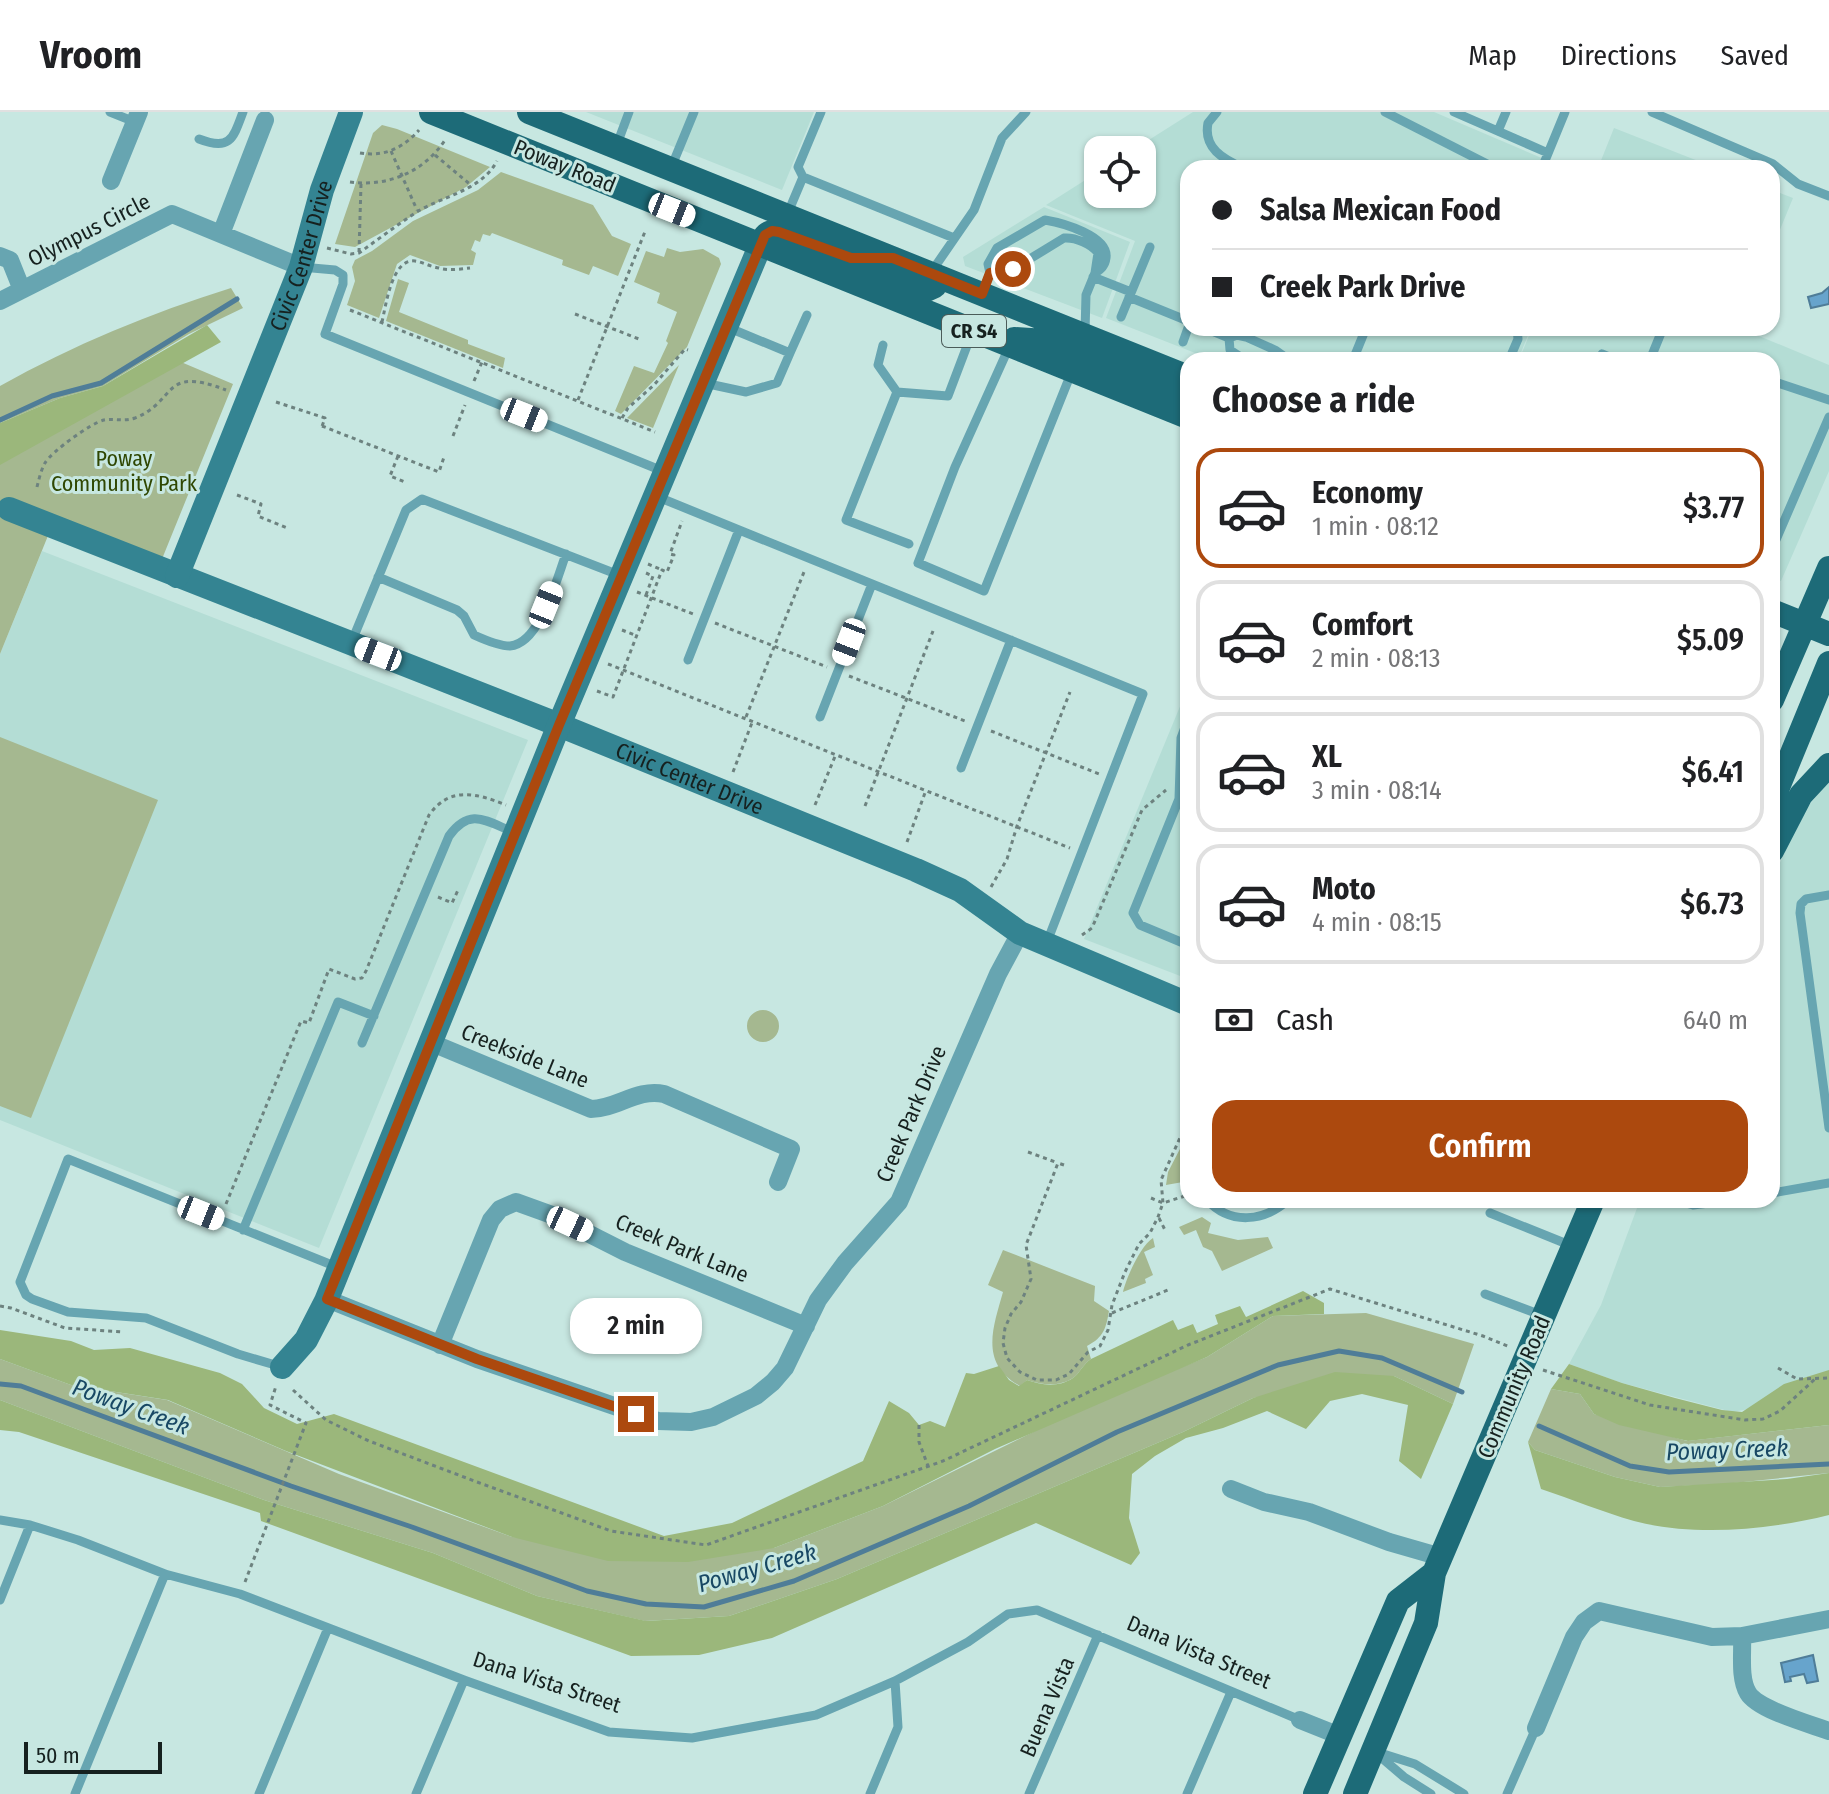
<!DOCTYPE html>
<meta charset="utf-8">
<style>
:root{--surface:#fff;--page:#f2f2f2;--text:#202124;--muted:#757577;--line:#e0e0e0;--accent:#ac490e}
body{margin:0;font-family:"Fira Sans Condensed",sans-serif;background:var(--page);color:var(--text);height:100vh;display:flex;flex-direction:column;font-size:30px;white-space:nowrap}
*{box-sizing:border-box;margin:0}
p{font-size:26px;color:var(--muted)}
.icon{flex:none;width:44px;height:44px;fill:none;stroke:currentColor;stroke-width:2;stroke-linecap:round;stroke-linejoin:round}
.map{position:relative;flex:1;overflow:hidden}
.panel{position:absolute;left:1180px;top:240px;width:600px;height:856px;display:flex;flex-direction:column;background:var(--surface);border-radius:24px;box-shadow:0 2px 6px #0004}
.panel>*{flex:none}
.hud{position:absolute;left:1180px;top:48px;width:600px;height:176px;border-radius:24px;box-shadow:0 2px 6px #0004;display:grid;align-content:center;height:176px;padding:0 32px;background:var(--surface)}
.tools{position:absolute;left:1084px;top:24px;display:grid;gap:16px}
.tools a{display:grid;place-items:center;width:72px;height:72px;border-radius:16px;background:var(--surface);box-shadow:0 2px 6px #0004;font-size:40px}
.scale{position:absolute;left:24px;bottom:20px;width:138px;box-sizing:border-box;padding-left:8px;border:4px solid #16211f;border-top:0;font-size:22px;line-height:28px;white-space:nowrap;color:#16211f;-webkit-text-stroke:6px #c7e7e1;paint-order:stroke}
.end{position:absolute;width:36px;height:36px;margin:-18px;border:10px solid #ac490e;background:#fff;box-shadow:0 0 0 4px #fff}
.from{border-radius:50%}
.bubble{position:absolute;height:56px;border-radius:24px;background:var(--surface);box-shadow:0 2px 6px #0004;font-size:26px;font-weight:600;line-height:56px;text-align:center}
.car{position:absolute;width:24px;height:48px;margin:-24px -12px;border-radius:10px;box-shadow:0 0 6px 2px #0007;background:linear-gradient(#fff 24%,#345 0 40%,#fff 0 76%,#345 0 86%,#fff 0)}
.hud b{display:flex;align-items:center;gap:28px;height:76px;font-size:30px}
.hud b+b{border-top:2px solid var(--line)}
.hud i{width:20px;height:20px;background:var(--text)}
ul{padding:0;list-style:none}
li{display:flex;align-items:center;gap:24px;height:120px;margin:0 16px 12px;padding:0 16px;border:4px solid var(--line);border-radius:24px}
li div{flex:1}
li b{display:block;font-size:30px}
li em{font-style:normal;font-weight:600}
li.current{border-color:var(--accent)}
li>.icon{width:72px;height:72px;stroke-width:1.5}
h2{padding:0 32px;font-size:36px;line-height:96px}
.pay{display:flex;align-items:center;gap:20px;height:88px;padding:0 32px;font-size:30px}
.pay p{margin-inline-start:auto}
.cta{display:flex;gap:16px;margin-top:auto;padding:16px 32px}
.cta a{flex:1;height:92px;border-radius:24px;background:var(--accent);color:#fff;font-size:32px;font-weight:600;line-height:92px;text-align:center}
header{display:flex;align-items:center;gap:48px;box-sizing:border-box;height:112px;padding:0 40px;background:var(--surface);border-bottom:2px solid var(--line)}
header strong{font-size:38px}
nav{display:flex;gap:44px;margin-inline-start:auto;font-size:28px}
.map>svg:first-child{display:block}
.built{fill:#b4ddd5}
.green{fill:#a5b890}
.forest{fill:#9bb77b}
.water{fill:#67a4cc;stroke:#4f7d98;stroke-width:2}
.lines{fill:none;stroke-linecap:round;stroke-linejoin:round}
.stream{stroke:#4f7d98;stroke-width:5}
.path{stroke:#6d827f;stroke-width:3;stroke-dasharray:4 4;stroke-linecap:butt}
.lane{stroke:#67a5b1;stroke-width:9}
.street{stroke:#67a5b1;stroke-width:18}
.secondary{stroke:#348492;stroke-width:24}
.primary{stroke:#1d6b78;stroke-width:24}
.route{stroke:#ac490e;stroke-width:10}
.labels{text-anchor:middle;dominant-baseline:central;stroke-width:6;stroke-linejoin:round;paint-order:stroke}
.shield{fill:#c7e7e1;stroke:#4b5c59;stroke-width:2}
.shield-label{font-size:20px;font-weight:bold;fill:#16211f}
.street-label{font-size:22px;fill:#16211f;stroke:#c7e7e1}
.park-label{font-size:22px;fill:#2f4702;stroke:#c7e7e1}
.water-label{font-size:24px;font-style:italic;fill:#184864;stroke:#c7e7e1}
</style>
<header>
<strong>Vroom</strong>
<nav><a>Map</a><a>Directions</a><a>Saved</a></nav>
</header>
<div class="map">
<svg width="1829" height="1682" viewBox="0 0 1829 1682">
<rect width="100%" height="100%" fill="#c7e7e1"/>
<path class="built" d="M586,0H814L782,78Z
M1193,0H1434L1565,56H1188V216H1531L1518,248H1213L1106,206L1135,129L1046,93L1098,60V82H1142V38H1133Z
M1614,16L1716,56H1598Z
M1772,78L1793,86L1772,137Z
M1044,95L1130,130L1102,206L965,154L963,145Z
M1532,216H1740L1829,253V359L1781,469L1772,465V248H1519Z
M42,439L528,628L319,1136L0,1008V542Z
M1188,575V867L1084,827Z
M1829,669V1283L1732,1300L1622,1271L1569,1252L1601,1193L1640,1088H1772V769L1801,703Z"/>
<path class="green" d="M382,13L397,17L490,55L466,75L355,135L335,132L373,21Z
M501,60L593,93L612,124L631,132L618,164L593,154L589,163L562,153L563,148L492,121L490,124L483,122L480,130L475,128L471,138L476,141L473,153L440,154L410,143L397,152L379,206L347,193L355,169L352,155L355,148L372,139L413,109L478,78Z
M667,136L680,140L703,137L719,146L721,152L687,235L621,302L615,299L634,254L654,261L668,231L666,229L677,200L657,191L660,181L634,170L646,139L664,145Z
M398,167L409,171L399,200L468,228V232L505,246L503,256L386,209Z
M231,176L243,196L189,222L103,274L60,286L0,311V274C73,233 151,201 231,176Z
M181,250L233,272L162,447L56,404L0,542V350Z
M679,253L653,316L627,306Z
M0,625L158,688L31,1006L0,994Z
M747 914a16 16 0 1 1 32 0a16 16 0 1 1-32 0Z
M1188,1011C1188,1031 1182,1050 1183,1070L1166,1073L1168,1060L1183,1031Z
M1202,1105L1211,1111L1208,1121L1238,1128L1268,1125L1273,1136L1222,1159L1212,1139L1203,1135L1196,1118L1184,1123L1179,1115Z
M1153,1126L1155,1135L1144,1140L1153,1163L1145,1167L1146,1171L1123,1180C1126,1166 1141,1133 1153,1126Z
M1003,1138L1095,1174L1094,1189L1109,1199C1106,1216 1104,1225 1087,1234L1091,1247C1083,1252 1080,1261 1073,1266C1059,1275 1042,1273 1027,1268L1020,1274C979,1251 993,1216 1003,1180L988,1173Z
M1366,1201L1474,1232L1453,1292L1394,1264L1253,1286L1183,1320L837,1467L729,1504L645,1509L537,1484L433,1441L264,1388L0,1288V1247L71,1273L167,1288L339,1362L512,1425L774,1436L883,1394L1088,1293L1207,1245L1273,1204Z
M1551,1277L1580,1282L1594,1302L1687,1329L1829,1313V1361L1724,1372L1660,1375L1615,1365L1535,1338L1528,1330Z"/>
<path class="forest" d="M207,213L221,230L0,353V311L60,286L103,274Z
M1303,1179L1324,1191V1202L1273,1204L1207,1245L995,1337L883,1394L774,1436L688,1450L608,1449L512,1425L286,1339L168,1288L71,1273L0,1247V1218L71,1229L94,1238L130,1236L220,1261L242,1272L264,1296L297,1312L334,1302L664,1424L732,1411L863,1349L889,1289L909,1301L919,1313L930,1309L945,1315L966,1261L974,1262L999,1254L1009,1268L1019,1274L1027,1268C1041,1273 1058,1276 1073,1266C1080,1261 1083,1252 1091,1247L1173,1208L1178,1218L1193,1212L1197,1221L1218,1212L1215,1203L1240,1194L1246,1205Z
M1569,1252L1622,1271L1675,1286L1722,1298L1742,1300L1784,1272L1829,1258V1313L1688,1329L1619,1313L1594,1302L1580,1282L1551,1277Z
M1335,1260L1394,1264L1453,1292L1421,1367L1399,1349L1408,1293L1362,1282L1330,1289L1306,1317L1267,1299L1223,1316L1186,1326L1155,1344L1132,1362L1129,1406L1140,1441L1131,1453L1036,1411L772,1526L699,1543L631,1544L261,1409L260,1401L19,1320L0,1318V1288L264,1388L433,1441L537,1484L646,1509L729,1504L837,1467L1183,1320L1253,1286Z
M1528,1330L1535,1338L1615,1365L1660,1375L1787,1367L1829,1361V1403C1769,1418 1694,1425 1634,1409C1602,1400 1572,1387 1541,1377Z"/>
<path class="water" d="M1829,175V192L1811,196L1808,185L1822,181Z
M1813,1543L1818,1569L1807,1571L1804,1562L1790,1565L1791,1569L1785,1570L1781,1551Z"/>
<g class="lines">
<path class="stream" d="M0,308L52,284L101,271L237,187
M0,1272L21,1274L291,1374L409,1414L587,1479L646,1492L704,1495L794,1469L969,1394L1117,1320L1278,1253L1339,1239L1382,1246L1462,1280
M1539,1314L1630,1354L1669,1360L1829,1352"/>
<path class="path" d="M391,39L417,98
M360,41C385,45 403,36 419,18
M435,43L472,74
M350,70C388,75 424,60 445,28
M327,136L351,142L359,141C377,128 396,114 415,101C442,84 481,79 497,49
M359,140L361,72
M350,198L655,320
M575,202L639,227
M382,210C386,193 392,146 415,149C423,150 431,155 439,156C449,159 460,157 470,156
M474,269L482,250
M578,288L646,117
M276,290L325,306L321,317
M622,306L628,296L654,273L685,237L688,238
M322,314L439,360L444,345
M453,324L465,293
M398,344L390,364L405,370
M37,375C39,367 41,358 45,351C51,340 91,311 104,308C115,306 123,310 135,306C178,289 161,253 226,278
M237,383L261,392L258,404L287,416
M648,452L662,458
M637,480L693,502
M646,483L653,464L646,461
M715,511L827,555
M622,518L637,524
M608,552L1070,736
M849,564L965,609
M597,579L613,585L662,458L667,460L674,443L670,442L682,409
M746,605L804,460
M991,619L1099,662
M733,660L753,608
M815,693L836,642
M865,694L933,519
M907,730L926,678
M991,775L1007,747L1017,714L1070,580
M438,785L452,791L459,776
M1082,823L1092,816L1142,698L1166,678
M1028,1040L1058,1051
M1064,1053L1058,1051L1026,1133L1031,1167L1021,1190L1011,1202L1005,1216L1003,1231L1007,1246L1020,1260L1037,1268H1056L1069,1262L1088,1240L1100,1234L1108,1218L1112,1193L1125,1160L1139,1132L1150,1121L1158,1105L1163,1091L1161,1068L1188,1008
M1151,1086L1163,1091L1188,1083
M226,1092L301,909L309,911L329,857L355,867L362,866L366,859L429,703C450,674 476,681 506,693
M1159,1106L1166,1120
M0,1194L11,1196L65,1216L124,1220
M1112,1201L1168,1178
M1778,1256L1797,1267L1829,1266
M1543,1258L1650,1293L1745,1308L1763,1307L1780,1299L1815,1267
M293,1278L326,1308L369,1329L477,1370L611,1419L706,1433L943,1349L1188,1233L1330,1177L1483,1224L1510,1235
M919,1313V1330L928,1354
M245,1470L306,1311L270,1293L276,1274"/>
<path class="lane" d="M110,0L135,10
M1217,0L1208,11C1203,36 1223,47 1243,56
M1385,0L1495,56
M1454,0L1548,41
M1652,0L1773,52L1798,72L1829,84
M1498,19L1506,0
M199,27C230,39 233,27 243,0
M616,35L629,0
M671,56L694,0
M1542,56L1565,0
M803,65L798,55L821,0
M787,103L803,65L954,126
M301,155L335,158L343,163V172L325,222L665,360
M932,159L974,98L1002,26L1026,0
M990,161L988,152L997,136L1045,108C1063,111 1109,124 1106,146C1105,154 1101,157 1095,161
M1093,165L1131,180
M982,182L990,161L1010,159L1064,126C1075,125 1092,132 1098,141L1095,161L1086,183L1085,220
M1129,185L1188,209
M1121,205L1150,135
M727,215L790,241L807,203
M1205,216L1229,226L1237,223L1246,225L1275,238L1289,248
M1229,226L1230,238L1245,248
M1183,230L1188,216
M883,233L878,253L897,280
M1010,233L955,355L918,451L984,479L1072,259
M1353,248L1366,216
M1509,248L1518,227L1517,216
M1599,248L1602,242L1616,248
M1650,248L1663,216
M1772,269L1829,288
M704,271L746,280L777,271L790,241
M658,385L1143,582L1047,830
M909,432L846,408L897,280L948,284L973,218
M1772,437L1829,305
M378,465L457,498L464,504L474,523C485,528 499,534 510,534C540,532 557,466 566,442
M352,529L406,398L422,387L619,463
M688,548L739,418
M820,605L872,472
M1188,607L1181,626L1179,687L1133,801L1140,813L1188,833
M961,656L1011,528
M1829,783L1806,787L1801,792L1800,801L1829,1016
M362,931L449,724C470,695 486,709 513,720
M1772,1081L1829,1071
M1207,1088C1230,1113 1264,1110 1288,1088
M1676,1088L1693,1093L1733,1088
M1490,1101L1572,1134
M243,1118L338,890L374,904
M1485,1182L1541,1203
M282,1255L238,1242L146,1206L68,1200L32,1187L26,1183L20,1170L68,1047L337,1155
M0,1408L30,1413L78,1428L165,1462L240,1482L464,1568L609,1620L692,1626L816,1603L895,1569L968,1530L1008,1502L1037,1498L1300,1608
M0,1488L30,1413
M1374,1639L1415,1652L1464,1682
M1376,1641L1404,1665L1431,1682
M75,1682L165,1462
M259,1682L328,1516
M416,1682L464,1568
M870,1682L898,1615L895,1569
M1029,1682L1098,1523
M1187,1682L1231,1580
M1507,1682L1536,1616"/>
<path class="street" d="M111,69L139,0
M221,122L265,8
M0,144L10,148L22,178
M0,189L172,102L301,155
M432,931L591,997C617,997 637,976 664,982L791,1037L778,1070
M327,1187L477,1247L658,1309L691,1310L713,1305L756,1284L773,1270L785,1256L818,1188L845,1151L899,1090L998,862L1020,821
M440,1233L491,1108L500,1097L516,1090L552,1103L625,1140L806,1214
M1231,1377L1264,1390L1309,1400L1389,1430L1441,1445
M1742,1524C1743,1541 1739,1566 1748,1581C1758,1598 1810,1612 1829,1619
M1300,1608L1340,1624
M1536,1616L1574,1525L1584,1510L1599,1499L1712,1525L1742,1524L1829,1507"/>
<g class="secondary">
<path id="s1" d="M9,397L559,613L916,758L960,778L1020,821L1188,892"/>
<path id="s2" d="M177,464L301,155L322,78L351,0"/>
<path d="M282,1255L306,1228L326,1189L559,613L760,134"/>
</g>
<path class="primary" d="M431,0L1188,305
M529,0L1188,265
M760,134C764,123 767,119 779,120L839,143L872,148
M847,160L875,162L924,179L935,174L939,165
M1014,227L1046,229L1152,272L1163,270L1171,258
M1162,294C1166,283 1177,279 1188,283
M1772,499L1829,522
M1772,588L1829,456
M1772,690L1829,551
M1772,739L1801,683L1829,653
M1315,1682L1398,1489L1434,1461
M1355,1682L1426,1511L1434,1461L1593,1088"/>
</g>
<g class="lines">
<path class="route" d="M636,1302L477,1247L327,1187L559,613L765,123L772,119L779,120L851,146H893L982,182L990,161L1013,157"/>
</g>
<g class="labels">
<rect class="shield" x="942" y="203" width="64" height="32" rx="6"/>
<g class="shield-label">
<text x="974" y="219">CR S4</text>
</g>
<g class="street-label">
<text transform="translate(565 54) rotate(22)">Poway Road</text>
<text transform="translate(89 118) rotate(-27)">Olympus Circle</text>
<text stroke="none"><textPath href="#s2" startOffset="344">Civic Center Drive</textPath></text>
<text stroke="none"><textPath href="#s1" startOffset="732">Civic Center Drive</textPath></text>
<text transform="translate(525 944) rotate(22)">Creekside Lane</text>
<text transform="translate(911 1002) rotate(-67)">Creek Park Drive</text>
<text transform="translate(682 1136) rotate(23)">Creek Park Lane</text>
<text transform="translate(1514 1275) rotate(-67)">Community Road</text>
<text transform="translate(1199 1540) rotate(23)">Dana Vista Street</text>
<text transform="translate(547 1570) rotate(18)">Dana Vista Street</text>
<text transform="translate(1047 1595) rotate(-67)">Buena Vista</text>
</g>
<g class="park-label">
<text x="124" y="346">Poway<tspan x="124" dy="25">Community Park</tspan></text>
</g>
<g class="water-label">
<text transform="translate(131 1295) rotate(20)">Poway Creek</text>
<text transform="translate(1727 1338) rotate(-2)">Poway Creek</text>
<text transform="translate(757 1456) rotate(-16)">Poway Creek</text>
</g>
</g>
</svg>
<div class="tools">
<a><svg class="icon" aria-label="locate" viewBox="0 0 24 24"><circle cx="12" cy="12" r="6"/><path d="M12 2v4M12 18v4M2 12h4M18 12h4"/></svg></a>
</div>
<div class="scale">50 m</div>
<i class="end from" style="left:1013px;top:157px"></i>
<i class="end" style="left:636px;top:1302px"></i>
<div class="bubble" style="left:570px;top:1186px;width:132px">2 min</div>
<i class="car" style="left:672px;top:98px;rotate:112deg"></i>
<i class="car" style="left:524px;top:303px;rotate:112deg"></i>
<i class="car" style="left:546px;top:493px;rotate:22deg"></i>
<i class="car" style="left:849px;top:530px;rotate:201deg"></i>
<i class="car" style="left:378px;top:542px;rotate:291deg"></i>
<i class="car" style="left:201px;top:1101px;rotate:112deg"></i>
<i class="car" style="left:570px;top:1112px;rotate:115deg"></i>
<div class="hud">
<b><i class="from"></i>Salsa Mexican Food</b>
<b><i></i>Creek Park Drive</b>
</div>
<section class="panel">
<h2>Choose a ride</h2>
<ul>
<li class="current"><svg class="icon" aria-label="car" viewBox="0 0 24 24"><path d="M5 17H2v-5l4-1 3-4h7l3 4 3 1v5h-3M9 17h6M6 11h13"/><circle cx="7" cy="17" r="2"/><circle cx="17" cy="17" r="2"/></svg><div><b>Economy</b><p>1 min · 08:12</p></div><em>$3.77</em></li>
<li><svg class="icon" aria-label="car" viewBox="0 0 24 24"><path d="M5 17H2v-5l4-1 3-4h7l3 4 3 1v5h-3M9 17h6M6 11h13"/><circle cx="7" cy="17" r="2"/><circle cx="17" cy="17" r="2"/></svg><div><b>Comfort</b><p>2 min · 08:13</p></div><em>$5.09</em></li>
<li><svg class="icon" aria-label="car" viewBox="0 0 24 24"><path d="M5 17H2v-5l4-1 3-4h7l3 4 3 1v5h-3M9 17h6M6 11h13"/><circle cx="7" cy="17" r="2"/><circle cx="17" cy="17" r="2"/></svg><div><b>XL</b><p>3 min · 08:14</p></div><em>$6.41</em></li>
<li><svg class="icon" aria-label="car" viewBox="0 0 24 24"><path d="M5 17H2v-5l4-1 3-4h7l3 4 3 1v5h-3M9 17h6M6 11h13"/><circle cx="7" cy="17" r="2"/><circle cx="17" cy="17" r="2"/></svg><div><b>Moto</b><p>4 min · 08:15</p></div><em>$6.73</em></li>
</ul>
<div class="pay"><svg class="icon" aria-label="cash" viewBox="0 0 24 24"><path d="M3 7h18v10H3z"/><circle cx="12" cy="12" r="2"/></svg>Cash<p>640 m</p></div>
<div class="cta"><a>Confirm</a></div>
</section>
</div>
